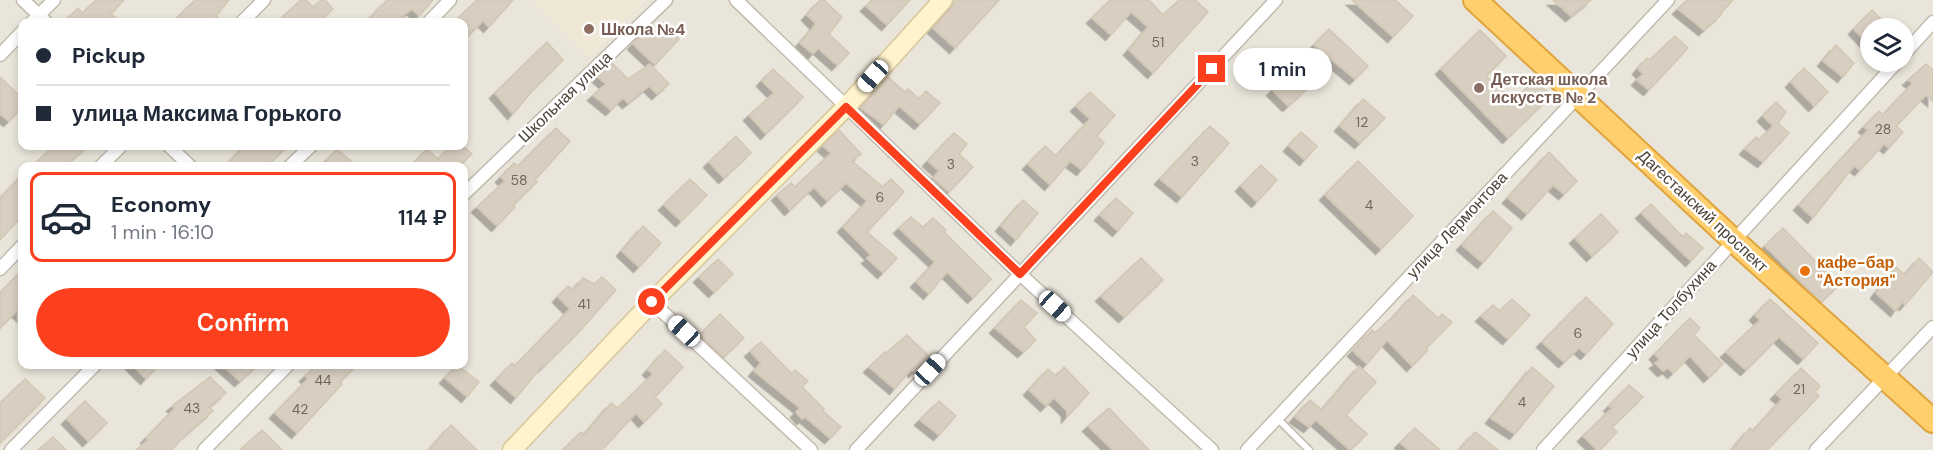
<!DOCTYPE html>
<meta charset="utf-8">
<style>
:root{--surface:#fff;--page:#f6f6f7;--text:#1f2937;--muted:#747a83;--line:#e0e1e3;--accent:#fc3f1d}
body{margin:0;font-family:"DM Sans",sans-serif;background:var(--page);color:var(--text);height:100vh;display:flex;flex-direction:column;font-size:22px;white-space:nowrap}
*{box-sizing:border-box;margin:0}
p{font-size:20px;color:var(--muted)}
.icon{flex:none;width:33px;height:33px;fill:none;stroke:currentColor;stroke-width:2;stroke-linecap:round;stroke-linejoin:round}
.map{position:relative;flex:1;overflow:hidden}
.sheet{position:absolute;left:18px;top:162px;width:450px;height:207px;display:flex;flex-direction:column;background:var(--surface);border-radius:12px;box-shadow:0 3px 9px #0003}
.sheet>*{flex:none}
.top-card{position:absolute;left:18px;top:18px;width:450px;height:132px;border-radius:12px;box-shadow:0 3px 9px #0003;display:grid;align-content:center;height:132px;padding:0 18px;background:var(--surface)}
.controls{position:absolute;left:1860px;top:18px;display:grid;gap:12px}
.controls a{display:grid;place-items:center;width:54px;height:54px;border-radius:50%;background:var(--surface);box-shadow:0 3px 9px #0003;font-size:30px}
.end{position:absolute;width:27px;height:27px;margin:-14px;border:8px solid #fc3f1d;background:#fff;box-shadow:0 0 0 3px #fff}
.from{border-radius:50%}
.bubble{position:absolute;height:42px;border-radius:21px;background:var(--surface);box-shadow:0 3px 9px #0003;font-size:20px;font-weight:600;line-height:42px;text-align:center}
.car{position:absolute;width:18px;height:36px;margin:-18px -9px;border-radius:8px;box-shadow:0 0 4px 2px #0007;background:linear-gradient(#fff 24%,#345 0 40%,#fff 0 76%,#345 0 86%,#fff 0)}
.top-card b{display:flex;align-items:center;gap:21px;height:57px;font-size:22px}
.top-card b+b{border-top:2px solid var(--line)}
.top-card i{width:15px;height:15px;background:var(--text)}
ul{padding:10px 0 0;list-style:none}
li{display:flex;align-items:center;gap:18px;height:90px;margin:0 12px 9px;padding:0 6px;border:3px solid transparent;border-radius:12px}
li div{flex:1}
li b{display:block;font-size:22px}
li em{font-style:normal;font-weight:600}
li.current{border-color:var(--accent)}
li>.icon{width:54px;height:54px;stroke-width:1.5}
.button{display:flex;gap:12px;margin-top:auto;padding:12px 18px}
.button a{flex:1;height:69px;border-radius:36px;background:var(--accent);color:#fff;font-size:24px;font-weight:600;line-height:69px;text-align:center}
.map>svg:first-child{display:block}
.residential{fill:#eae5da;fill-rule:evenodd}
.education{fill:#efe8d6}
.building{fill:#d8cfc1;stroke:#d3c7b4;stroke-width:1.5;filter:url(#shadow)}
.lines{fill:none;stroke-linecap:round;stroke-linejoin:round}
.lane-casing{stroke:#c2bbae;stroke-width:9}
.street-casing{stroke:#c2bbae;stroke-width:15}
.secondary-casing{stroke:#d6c79b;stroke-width:21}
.highway-casing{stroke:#e0a43c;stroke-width:26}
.lane{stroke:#fff;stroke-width:6}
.street{stroke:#fff;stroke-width:12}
.secondary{stroke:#fff3cd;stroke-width:18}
.highway{stroke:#ffcf6e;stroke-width:22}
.route{stroke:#fc3f1d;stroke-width:8}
.education-dot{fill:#8d6e63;stroke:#fff;stroke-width:2}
.food-dot{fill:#e8710a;stroke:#fff;stroke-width:2}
.labels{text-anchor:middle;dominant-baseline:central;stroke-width:5;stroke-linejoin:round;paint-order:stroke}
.number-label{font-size:14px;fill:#6e675b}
.education-label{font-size:16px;font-weight:bold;fill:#785e54;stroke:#fff;text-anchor:start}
.street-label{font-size:16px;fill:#4b4439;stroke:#fff}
.food-label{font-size:16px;font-weight:bold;fill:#c56008;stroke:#fff;text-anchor:start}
</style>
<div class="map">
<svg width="1933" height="450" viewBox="0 0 1933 450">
<defs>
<filter id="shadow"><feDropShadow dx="-5.5" dy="5.5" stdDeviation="0" flood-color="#0004"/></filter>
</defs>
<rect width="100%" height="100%" fill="#f6f3ec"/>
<path class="residential" d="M0,0H1933V450H0ZM22,22H464V146H22ZM1870,28H1904V62H1870ZM22,166H464V364H22Z"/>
<path class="education" d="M530,0H646L590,58Z"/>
<path class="building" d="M96,0H124L111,14L120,22H64L78,8L82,13Z
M195,0H229L216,16L222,22H184L178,17Z
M301,0H306L313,7L321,0H325L333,9L319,22H277Z
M387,0H433L419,16L412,9L395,22H366Z
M477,0H513L489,27L483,21L464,40V22H454Z
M820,0H824L842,17L829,34L849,53L837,65L818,48L813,54L800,43L816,24L807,15Z
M872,0H910L887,25L866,6Z
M956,0H999L955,48L933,28L951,8Z
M1110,0H1149L1163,15L1179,0H1195L1208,12L1153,73L1129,50L1148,27L1131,12L1111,35L1092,18Z
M1352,0H1395L1413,16L1393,37Z
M1553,0H1591L1571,16Z
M1687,0H1733L1720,14L1721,15L1704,30L1678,9Z
M1872,10L1885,23L1880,28H1870V46L1854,29Z
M664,23L679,39L655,65L633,44L646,31L651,35Z
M1329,29L1368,66L1355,79L1314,45Z
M1480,30L1506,56L1486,76L1513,101L1534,81L1552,95L1508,138L1441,69Z
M1675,36L1688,48L1649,90L1637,80L1643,74L1638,69L1647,58L1650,60Z
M547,42L563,60L533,90L513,114L495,93Z
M1836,45L1854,63L1843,77L1823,61Z
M612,63L628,79L650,64L669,84L657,94L649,86L628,103L623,98L611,110L593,95L606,84L598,77Z
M1926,64L1933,70V101L1926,95L1896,126L1903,132L1889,148L1884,144L1860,170L1854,166L1813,218L1799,205L1868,130L1864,127L1879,111L1883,115L1913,83L1908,80Z
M1804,68L1828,92L1814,106L1791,82Z
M773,69L803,97L766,134L749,115L774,93L762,81Z
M1291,73L1306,90L1288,106L1272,90Z
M0,77L22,98V108L9,121L0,114Z
M888,77L905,92L908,89L919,99L926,91L940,103L920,124L899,106L884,125L861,108Z
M1090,92L1115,115L1097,136L1104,143L1082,170L1070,161L1050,185L1028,164L1045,146L1056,156L1090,119L1076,106Z
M1363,99L1385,118L1360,143L1340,126Z
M1776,102L1786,112L1778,123L1789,133L1763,162L1745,149L1756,137L1759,140L1773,126L1763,116Z
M1210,126L1229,143L1182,197L1160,179Z
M556,128L570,141L535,180L537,182L513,205L515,207L497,226L477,207L505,181L501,177L514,163L518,166Z
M839,130L861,154L852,161L883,187L891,179L904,192L867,232L897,258L883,273L867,258L871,255L843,227L867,201L846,183L827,201L814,187L790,210L777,195L791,183L795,187L831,153L823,146Z
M1301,132L1317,146L1305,160L1289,146Z
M954,133L967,144L959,154L973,167L949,192L933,178L939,171L928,161Z
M736,136L751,153L724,178L709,162Z
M54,146H88L65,166H32Z
M244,146H288L266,166H225Z
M451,146H463L472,154L459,166H411L427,149L438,159Z
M337,149L357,166H332L326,161Z
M1549,152L1577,181L1564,194L1553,185L1527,214L1508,198Z
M1358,161L1413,216L1381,249L1325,195Z
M1261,165L1277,180L1257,202L1241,186Z
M22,175V216L0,240V198Z
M690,179L707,195L681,221L664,205Z
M1116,198L1133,213L1118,231L1100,215Z
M1023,200L1038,213L1016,240L1001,226Z
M1651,204L1683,237L1686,233L1703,248L1691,261L1641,213Z
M1493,211L1512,228L1483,263L1462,245Z
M1601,214L1618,232L1592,256L1575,238Z
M911,217L923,227L933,218L946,230L944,232L991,279L973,298L947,272L929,294L916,282L935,262L899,228Z
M643,226L661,243L639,267L622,251Z
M1783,228L1839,285L1821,302L1765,246Z
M1141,258L1163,280L1124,317L1101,296Z
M1919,258L1933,272L1905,305L1902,302L1896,311L1876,293L1896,267L1905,275Z
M718,259L733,274L714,292L699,277Z
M22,270V316L17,311L0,328V293Z
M602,277L616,290L578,333L543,367L542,366L516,398L496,380L512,363L515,366L570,309L558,297L568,286L573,290L583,278L594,284Z
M1413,295L1438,318L1442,314L1452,322L1426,348L1428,350L1412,366L1387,340L1367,364L1353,351L1372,330L1375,333L1396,314Z
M1586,297L1613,324L1586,354L1579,348L1564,362L1542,342Z
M1512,299L1530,315L1508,339L1481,316L1493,305L1500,311Z
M1770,299L1818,343L1803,359L1779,337L1746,370L1726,352L1760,320L1755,315Z
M1021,300L1037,313L1024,327L1036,340L1023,352L995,328Z
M720,314L744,338L723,357L700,335Z
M1690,318L1700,328L1694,335L1723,364L1709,377L1690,356L1673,373L1668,368L1663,371L1655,363L1660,360L1655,354Z
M907,335L930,357L914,372L911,369L895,389L869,367L885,352L886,353Z
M761,342L792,374L795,370L808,381L802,387L824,409L823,411L841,427L830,438L805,417L802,419L796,412L800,408L754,371L761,363L750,351Z
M665,350L683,367L655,397L662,404L644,422L636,413L602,450H563L581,432L584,435L611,403L618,408L653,374L648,370Z
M131,364H160L146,379Z
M221,364H259L240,381Z
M318,364H358L340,382L342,384L297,433L275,413L308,379L305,376Z
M457,365L479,382L467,397L445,378Z
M1359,366L1376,382L1346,415L1367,434L1350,450L1316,420L1309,427L1295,417L1310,400L1322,410Z
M1064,367L1089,393L1067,417V411L1054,398L1046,406L1029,390L1048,369L1056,376Z
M1532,367L1554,386L1515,434L1491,418Z
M1801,368L1820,386L1815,392L1819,396L1767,450H1732L1750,428L1753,431L1782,399L1776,394Z
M210,377L226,393L209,407L213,411L182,438L172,450H136L148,440L146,438L175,408L172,406Z
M25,379L45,398L0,443V403Z
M1629,385L1643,397L1612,427L1617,432L1600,450H1597L1583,436L1612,408L1609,406Z
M85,401L107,423L88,441L67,419Z
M939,401L956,416L939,435L920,420Z
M1109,408L1149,450H1113L1088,426Z
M451,425L477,450H429Z
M1415,428L1440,450H1409L1400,443Z
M262,430L282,450H240Z
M1475,432L1482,437L1498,450H1459Z
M53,437L66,450H38Z"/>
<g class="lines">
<g class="lane-casing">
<path id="lane" d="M1277,418L1309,450"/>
</g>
<g class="street-casing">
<path id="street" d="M23,0L46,22
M736,0L1020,274L1212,450
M32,22L54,0
M242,22L264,0
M429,22L450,0
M1904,54L1933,22
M0,55L22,32
M169,146L190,166
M101,166L121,146
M290,166L311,146
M464,194L666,0
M0,269L22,246
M652,302L811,450
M11,450L96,364
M204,450L289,364
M856,450L1276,0
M1247,450L1668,0
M1543,450L1897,62
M1816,450L1933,327"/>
</g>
<g class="secondary-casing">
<path id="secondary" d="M512,450L652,302L846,107L943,0"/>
</g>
<g class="highway-casing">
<path id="highway" d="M1475,0L1733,240L1933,421"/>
</g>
<use href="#lane" class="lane"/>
<use href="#street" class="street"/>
<use href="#secondary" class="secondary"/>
<use href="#highway" class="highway"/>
</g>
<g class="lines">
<path class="route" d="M652,302L846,107L1020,274L1212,69"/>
</g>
<g class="education-dot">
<circle cx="589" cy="29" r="6"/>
<circle cx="1479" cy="88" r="6"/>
</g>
<circle class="food-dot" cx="1805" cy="271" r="6"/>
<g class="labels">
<g class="number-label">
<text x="1158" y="42">51</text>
<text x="1362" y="122">12</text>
<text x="1883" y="129">28</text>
<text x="1195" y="161">3</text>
<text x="951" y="164">3</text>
<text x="519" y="180">58</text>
<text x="880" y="197">6</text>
<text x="1369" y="205">4</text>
<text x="584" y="304">41</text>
<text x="1578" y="333">6</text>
<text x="323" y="380">44</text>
<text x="1799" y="389">21</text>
<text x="1522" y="402">4</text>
<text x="192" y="408">43</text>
<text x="300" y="409">42</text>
</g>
<g class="education-label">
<text x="601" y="29">Школа №4</text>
<text x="1491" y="79">Детская школа<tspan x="1491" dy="18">искусств № 2</tspan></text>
</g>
<g class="street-label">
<text transform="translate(565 97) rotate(-44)">Школьная улица</text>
<text transform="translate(1703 211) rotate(43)">Дагестанский проспект</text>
<text transform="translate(1457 225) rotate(-47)">улица Лермонтова</text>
<text transform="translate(1671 309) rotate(-48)">улица Толбухина</text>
</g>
<g class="food-label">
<text x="1817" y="262">кафе-бар<tspan x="1817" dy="18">"Астория"</tspan></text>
</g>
</g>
</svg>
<div class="controls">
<a><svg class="icon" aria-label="layers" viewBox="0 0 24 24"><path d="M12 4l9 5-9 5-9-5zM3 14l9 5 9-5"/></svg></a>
</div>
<i class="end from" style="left:652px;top:302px"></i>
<i class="end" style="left:1212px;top:69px"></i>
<div class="bubble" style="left:1233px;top:48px;width:99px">1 min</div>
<i class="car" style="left:873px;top:76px;rotate:222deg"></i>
<i class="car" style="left:1055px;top:306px;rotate:132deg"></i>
<i class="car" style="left:684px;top:331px;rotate:313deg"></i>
<i class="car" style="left:930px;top:370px;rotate:43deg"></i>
<div class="top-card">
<b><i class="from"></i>Pickup</b>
<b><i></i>улица Максима Горького</b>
</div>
<section class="sheet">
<ul>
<li class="current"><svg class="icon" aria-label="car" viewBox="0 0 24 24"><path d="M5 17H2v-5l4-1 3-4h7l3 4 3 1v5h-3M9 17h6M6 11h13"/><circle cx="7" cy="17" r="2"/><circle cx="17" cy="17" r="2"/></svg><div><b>Economy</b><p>1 min · 16:10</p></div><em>114 ₽</em></li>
</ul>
<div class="button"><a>Confirm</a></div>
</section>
</div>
